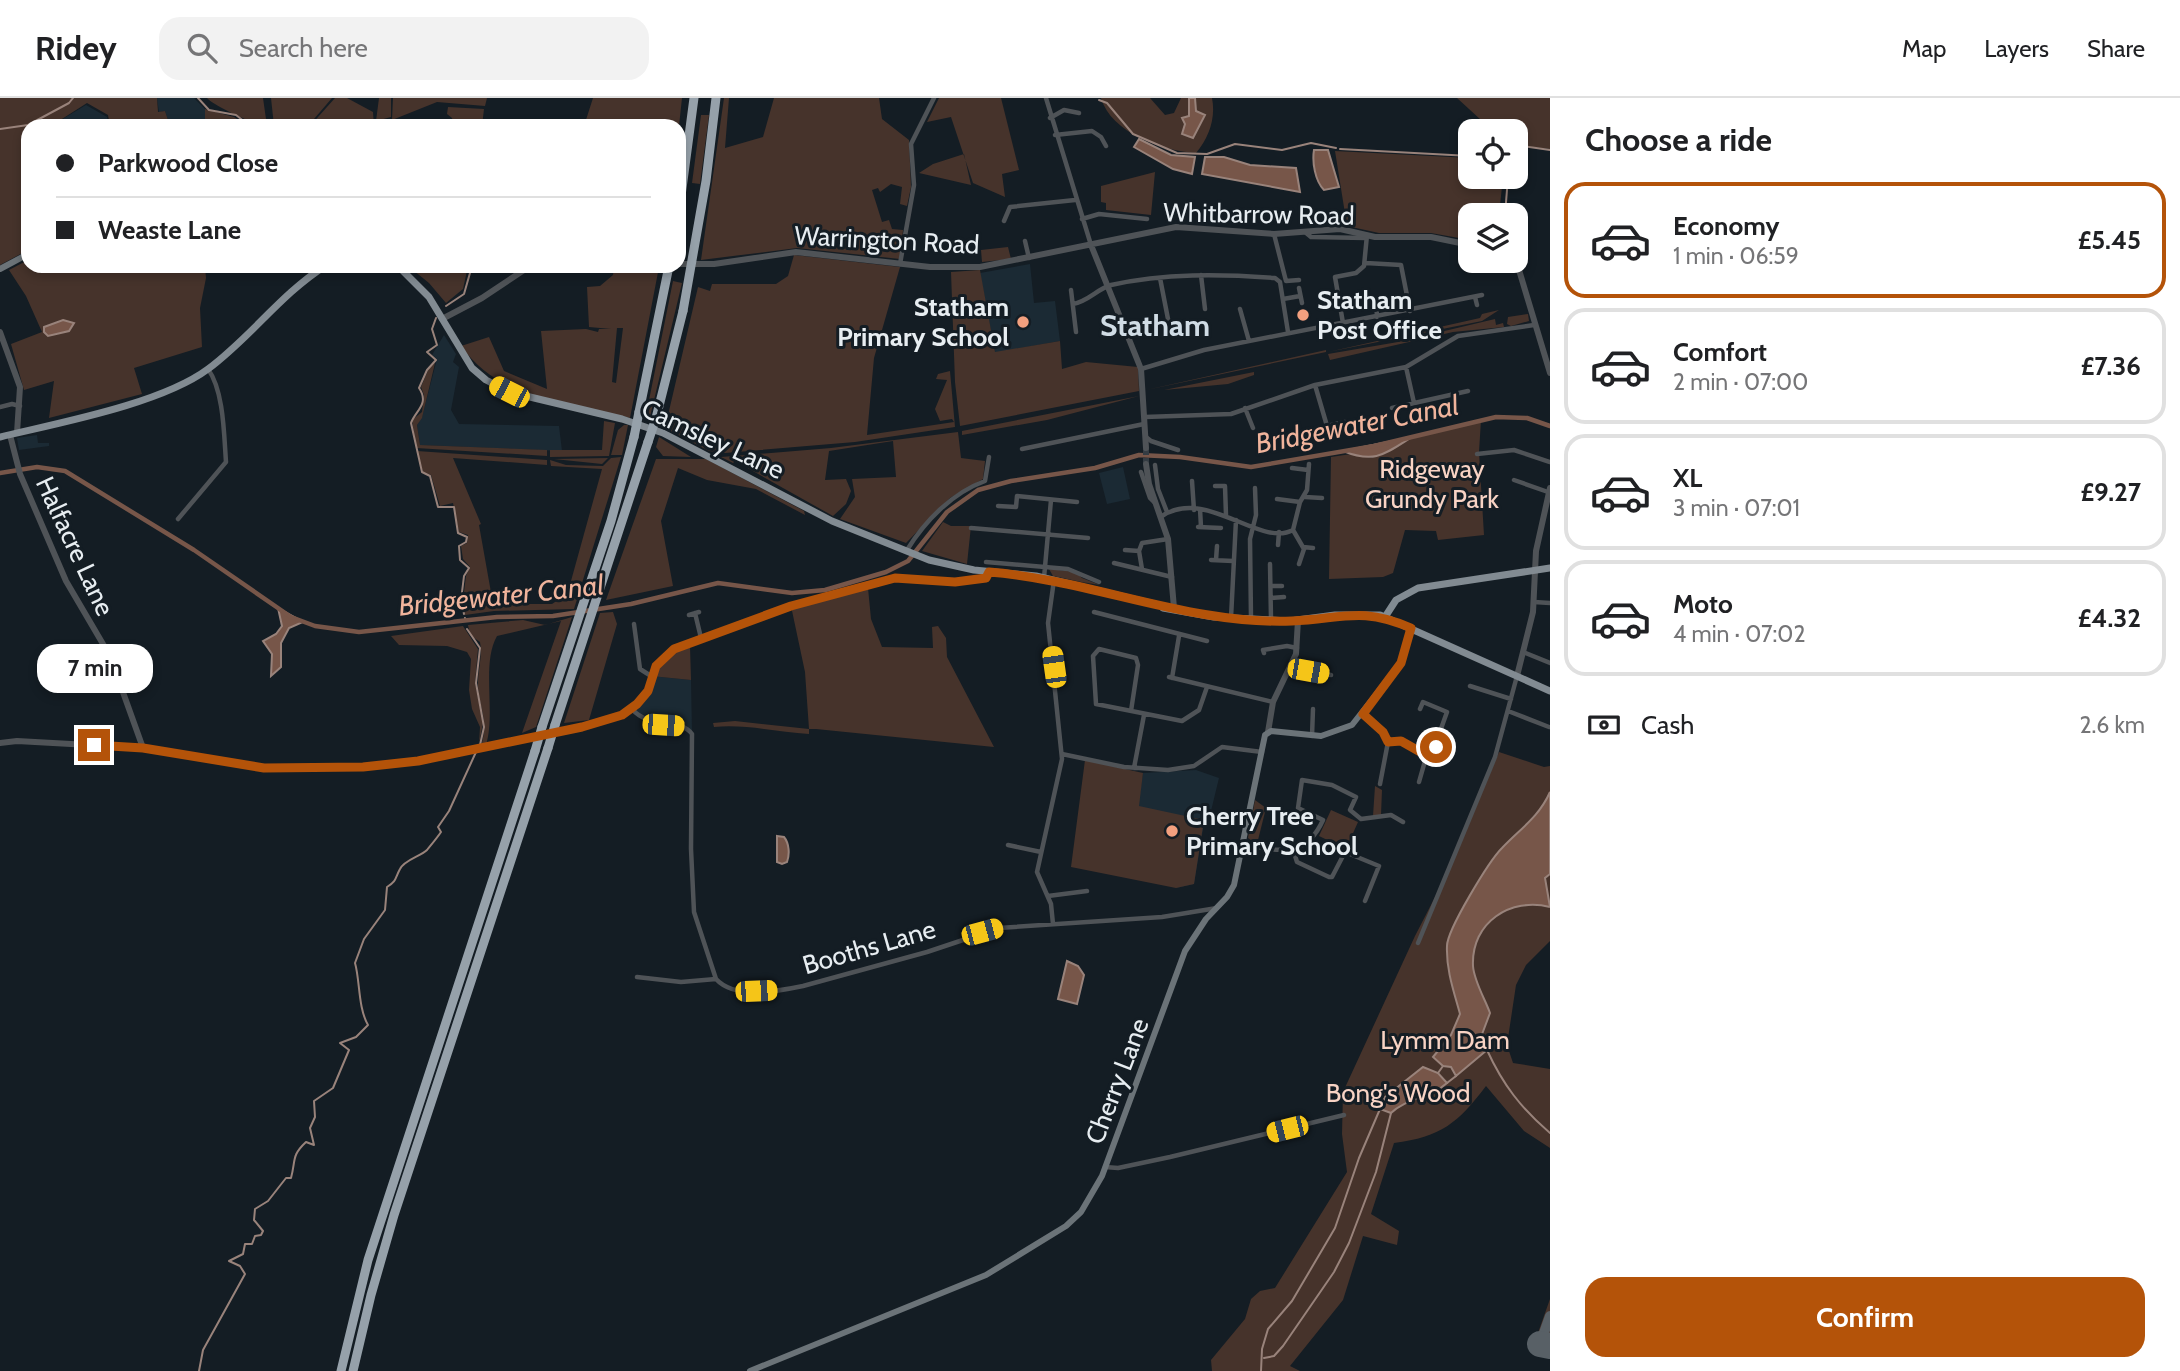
<!DOCTYPE html>
<meta charset="utf-8">
<style>
:root{--surface:#fff;--page:#f2f2f2;--text:#202124;--muted:#757577;--line:#e0e0e0;--accent:#b45309}
body{margin:0;font-family:Cabin,sans-serif;background:var(--page);color:var(--text);height:100vh;display:flex;flex-direction:column;font-size:26px;white-space:nowrap}
*{box-sizing:border-box;margin:0}
p{font-size:23px;color:var(--muted)}
.icon{flex:none;width:38px;height:38px;fill:none;stroke:currentColor;stroke-width:2;stroke-linecap:round;stroke-linejoin:round}
.map{position:relative;flex:1;overflow:hidden}
.panel{display:flex;flex-direction:column;background:var(--surface);width:630px}
.panel>*{flex:none}
.top-card{position:absolute;left:21px;top:21px;width:665px;height:154px;border-radius:21px;box-shadow:0 4px 10px #0003;display:grid;align-content:center;height:154px;padding:0 35px;background:var(--surface)}
.buttons{position:absolute;left:1458px;top:21px;display:grid;gap:14px}
.buttons a{display:grid;place-items:center;width:70px;height:70px;border-radius:14px;background:var(--surface);box-shadow:0 4px 10px #0003;font-size:35px}
.end{position:absolute;width:32px;height:32px;margin:-16px;border:9px solid #b45309;background:#fff;box-shadow:0 0 0 4px #fff}
.from{border-radius:50%}
.bubble{position:absolute;height:49px;border-radius:21px;background:var(--surface);box-shadow:0 4px 10px #0003;font-size:23px;font-weight:700;line-height:49px;text-align:center}
.car{position:absolute;width:21px;height:42px;margin:-21px -10px;border-radius:9px;box-shadow:0 0 5px 2px #0007;background:linear-gradient(#f5c518 24%,#345 0 40%,#f5c518 0 76%,#345 0 86%,#f5c518 0)}
.top-card b{display:flex;align-items:center;gap:24px;height:66px;font-size:26px}
.top-card b+b{border-top:2px solid var(--line)}
.top-card i{width:18px;height:18px;background:var(--text)}
ul{padding:0;list-style:none}
li{display:flex;align-items:center;gap:21px;height:116px;margin:0 14px 10px;padding:0 21px;border:4px solid var(--line);border-radius:21px}
li div{flex:1}
li b{display:block;font-size:26px}
li em{font-style:normal;font-weight:700}
li.active{border-color:var(--accent)}
li>.icon{width:63px;height:63px;stroke-width:1.5}
h2{padding:0 35px;font-size:32px;line-height:84px}
.pay{display:flex;align-items:center;gap:18px;height:77px;padding:0 35px;font-size:26px}
.pay p{margin-inline-start:auto}
.primary-button{display:flex;gap:14px;margin-top:auto;padding:14px 35px}
.primary-button a{flex:1;height:80px;border-radius:21px;background:var(--accent);color:#fff;font-size:28px;font-weight:700;line-height:80px;text-align:center}
header{display:flex;align-items:center;gap:42px;box-sizing:border-box;height:98px;padding:0 35px;background:var(--surface);border-bottom:2px solid var(--line)}
header strong{font-size:33px}
nav{display:flex;gap:38px;margin-inline-start:auto;font-size:24px}
.search{width:490px;height:63px;background:var(--page);display:flex;align-items:center;gap:18px;box-sizing:border-box;padding:0 24px;border-radius:21px;color:var(--muted);font-size:26px}
main{display:flex;flex:1;min-height:0}
.map>svg:first-child{display:block}
.built{fill:#1b2a34}
.green{fill:#46332b;fill-rule:evenodd}
.water{fill:#775649;stroke:#99837b;stroke-width:2}
.lines{fill:none;stroke-linecap:round;stroke-linejoin:round}
.stream{stroke:#99837b;stroke-width:2}
.canal{stroke:#775649;stroke-width:4.5}
.taxiway{stroke:#586066;stroke-width:10}
.runway{stroke:#586066;stroke-width:26}
.tertiary-tunnel{stroke:#343c43;stroke-width:6;stroke-dasharray:6 3;stroke-linecap:butt}
.minor{stroke:#4f5357;stroke-width:4.5}
.tertiary{stroke:#4f5357;stroke-width:6}
.secondary{stroke:#6b7378;stroke-width:6}
.primary{stroke:#828b92;stroke-width:7}
.motorway{stroke:#96a1aa;stroke-width:9}
.motorway-bridge{stroke:#96a1aa;stroke-width:9}
.route{stroke:#b45309;stroke-width:9}
.poi-dot{fill:#f2a07f;stroke:#141d24;stroke-width:2.5}
.labels{text-anchor:middle;dominant-baseline:central;stroke-width:6;stroke-linejoin:round;paint-order:stroke}
.street-label{font-size:26px;fill:#e7edf1;stroke:#141d24}
.poi-label{font-size:26px;font-weight:bold;fill:#e7edf1;stroke:#141d24;text-anchor:start}
.park-label{font-size:26px;fill:#f8d3c4;stroke:#141d24}
.water-label{font-size:28px;font-style:italic;fill:#f0b49c;stroke:#141d24}
.quarter-label{font-size:30px;font-weight:bold;fill:#d0dce5;stroke:#141d24}
</style>
<header>
<strong>Ridey</strong>
<div class="search"><svg class="icon" aria-label="search" viewBox="0 0 24 24"><circle cx="10" cy="10" r="6"/><path d="M15 15l6 6"/></svg>Search here</div>
<nav><a>Map</a><a>Layers</a><a>Share</a></nav>
</header>
<main>
<div class="map">
<svg width="1550" height="1273" viewBox="0 0 1550 1273">
<rect width="100%" height="100%" fill="#141d24"/>
<path class="built" d="M157,0H194L205,11V28H170L165,13L159,14Z
M86,7L107,19L109,28H51Z
M1030,166L1034,205L1055,203L1060,243L995,255L980,175Z
M444,237L456,256L453,264L459,269L451,312L459,326L559,328L562,353L420,347L417,327L422,319L437,261L432,257Z
M37,337L38,345H49V348L19,352L17,340Z
M1123,369L1130,401L1107,406L1099,375Z
M651,578L691,582L692,636L687,630L663,627L632,611L647,593Z
M1196,672L1219,680L1211,713H1206L1194,786L1176,790L1138,708L1143,675Z"/>
<path class="green" d="M0,0H157L158,14L165,13L170,28H110L108,17L87,5L51,28H28V152L0,167Z
M207,0H263L267,28C257,28 214,8 207,0Z
M271,0H332L308,28H274Z
M335,0H347L373,14L374,28H310Z
M379,0H391V19L376,23Z
M393,0H487L485,8L437,4L392,22Z
M593,0H682L679,28H584Z
M724,0H729L725,50L763,39L774,0H879L882,21L909,42L911,89L907,108L900,106L902,89L891,86L880,94L878,90L872,92L882,124L889,122L892,131L903,132L900,161L797,150L701,162Z
M939,0H1001L1019,72L1002,76L1005,99L973,85L951,19L927,24Z
M1101,0H1150L1165,17L1174,15L1181,0H1212C1216,20 1209,40 1196,55C1163,53 1111,35 1101,0Z
M1457,0H1550V51L1516,47V33H1493Z
M448,9L484,11L482,28H454L452,20L447,16Z
M205,11L234,19L248,28H205Z
M701,17H709L700,86L692,85Z
M1335,53L1470,60V79H1503L1499,117H1470V142L1431,135H1379L1347,128Z
M964,56L971,87L919,75L933,66Z
M1155,74L1151,117L1106,112V105L1101,104V88Z
M1008,149L1011,161L982,164L981,152Z
M794,157L900,169L874,260L867,337L954,324L952,321L940,323L935,311L947,282L936,281L938,276L950,273L955,329L855,344L725,355L709,353L665,330L698,189L710,193L712,186H776L788,178Z
M28,162V168H205L206,180L200,210L202,249L134,270L142,296L49,320L54,283L24,292L11,246L42,234L26,198L9,172Z
M408,168H468L463,191L446,205L429,185Z
M614,168L659,169L630,320C568,303 501,304 461,248L489,239L504,273L547,291L541,233L586,231L598,234L599,231H611L589,229L587,189L600,188L613,177ZM617,230H623L616,285L612,284Z
M980,172L995,254L1060,243L1062,271L1086,264L1138,269L1139,293L960,328L955,284L951,174Z
M673,183L682,185L649,323L645,322Z
M1499,212L1482,223L1328,254L1480,220L1482,216Z
M1528,216L1529,223L1511,228L1507,226L1508,219Z
M1495,221L1496,227L1503,225L1504,229L1453,234L1330,262L1328,256L1398,244Z
M1326,252V254L1146,292Z
M435,265L422,320L417,327L420,347L547,352V358L416,350L412,322L422,314L424,297L421,289L429,270Z
M1254,274V277L1228,286L1164,292Z
M1139,298L1047,322L962,337V333Z
M1481,322L1479,354L1484,437L1438,442L1436,433L1405,432L1393,475L1383,479L1329,481L1331,359L1351,356L1372,360L1412,339Z
M604,323L615,325L609,358L550,359V352H602Z
M624,327H628L622,357H611L618,332Z
M958,334L961,360L985,363L983,381L950,400L906,445L840,421L855,399L852,381L896,379L893,343L829,353L825,382L846,381L851,393L846,406L833,418L735,363L733,365L721,359L831,350Z
M659,339L691,359L663,358L656,349Z
M417,353L547,362V367L453,360L481,426L479,427L492,500L463,502L466,478L470,469L463,461L461,448L467,445L468,437L459,434L453,405L440,408L431,377L423,374Z
M621,359L574,511L494,513L465,517L462,506H552L561,500L566,501L602,371L551,368L550,362L566,367L603,368L611,360Z
M608,360L602,366L554,361Z
M656,361H706L804,413L805,417L756,391L707,382L678,370L661,423L673,488L606,502Z
M943,424L951,428H971L967,466L922,453Z
M1049,471L1076,474L1082,480L1100,487L1082,484L1105,489L1053,478Z
M868,490L871,521L882,549L933,550L932,529L938,528L946,540L947,559L994,649L816,631H809V636C778,634 746,626 714,629L713,625L735,623L809,631L805,574L791,508Z
M613,514L617,526L589,622L564,625L600,515Z
M572,519L536,629L522,635L561,523L497,538C481,566 496,615 486,647L481,648C489,622 480,614 478,589C477,574 483,559 480,544L470,537L468,527L523,522L545,527Z
M463,528L478,551L475,585L483,625L479,646L480,629L472,611L469,592L471,561L467,554L447,548L399,547L391,538Z
M690,548L691,582L651,578L674,551Z
M1499,654L1544,669L1550,668V843L1526,867L1516,887L1507,947L1513,965L1550,971V1050L1524,1033L1486,988C1458,1025 1441,1039 1394,1045L1371,1116L1399,1133L1397,1147L1363,1138L1343,1202L1290,1268L1300,1273H1212L1211,1262L1245,1221L1251,1201L1260,1193L1275,1190L1347,1074L1342,1036L1343,994L1415,838L1451,768Z
M1085,662L1143,675L1139,708L1204,722L1194,786L1176,790L1071,769Z
M1375,688L1382,692L1381,717L1373,718Z
M1255,702L1266,710L1257,746L1248,740Z
M1331,712L1358,724L1346,751L1319,738Z
M1550,1201V1254L1533,1249Z"/>
<path class="water" d="M1189,0H1195L1196,13L1205,17L1193,40L1182,36L1185,26L1182,20L1189,18Z
M1139,41L1171,57L1195,59L1192,76L1173,71L1134,49Z
M1314,52H1328L1339,89L1324,92C1315,83 1312,64 1314,52Z
M1205,59H1224L1250,67L1296,70L1300,94L1202,76Z
M63,222L74,225L69,233L48,238L44,234V229Z
M1412,339C1385,356 1375,366 1343,353Z
M278,510L303,524L289,530L281,545V569L271,578L272,556L263,543L276,536L282,528Z
M1550,694V776L1545,780L1550,809C1511,799 1471,824 1473,868C1474,883 1485,901 1490,915L1481,939L1487,952L1456,978L1451,969L1443,968L1433,959L1451,937L1460,916C1454,894 1446,872 1447,848C1447,832 1489,763 1502,750C1520,731 1539,719 1550,694Z
M777,738L784,739C789,745 790,756 787,764L782,766L777,764Z
M1067,863L1078,868L1084,877L1077,906L1058,901Z
M1423,969L1438,975L1447,985C1431,1000 1406,1000 1391,1015L1380,1011L1385,999Z"/>
<g class="lines">
<path class="stream" d="M198,0L209,12L236,17L250,28
M1099,2L1107,5L1133,36L1177,55L1207,56L1235,46L1282,52L1311,45L1336,50
M0,31L28,27L69,5L73,0
M1516,47L1550,52
M1340,51L1470,58
M1505,117L1508,79
M446,208L464,196L472,168
M436,220L432,231L437,247L427,254L436,262L427,272L419,290C430,306 415,313 411,325L422,374L430,378L438,409H454L458,435L467,439L466,444L459,448L460,462L469,470L464,478L461,502
M462,507L464,516
M465,520L466,522
M467,531L480,550L476,585L484,629L480,647
M1487,952C1503,987 1521,1010 1550,1035
M1438,975L1443,968
M1447,985L1456,978
M1264,1260L1274,1258L1283,1248L1334,1174L1349,1145L1376,1074L1391,1015
M199,1273L203,1252L245,1176L240,1168L229,1163L243,1156L245,1146H252L255,1138L261,1137L263,1133L254,1122L255,1111L268,1103L286,1080H291C296,1062 291,1058 306,1044L314,1047L310,1030L315,1019L314,1003L333,990L349,952L340,945L356,939L368,927C358,910 360,882 355,865L364,841L385,812L387,789C397,783 395,780 400,771C404,762 421,758 427,752C431,747 437,740 441,734L438,729L449,713L476,654
M1261,1273L1262,1251L1268,1231L1292,1203L1335,1130L1359,1060L1380,1011"/>
<path class="canal" d="M0,375L37,369L65,373L194,452L291,519L315,528L359,534L497,519L553,518L631,506L718,485L792,495L825,492L886,474L908,463L947,414L978,392L1011,383L1095,370L1139,357L1180,359L1251,369L1374,348L1496,319L1527,320L1550,328"/>
<path class="taxiway" d="M1540,1246L1550,1218"/>
<path class="runway" d="M1540,1246L1550,1248"/>
<path class="tertiary-tunnel" d="M1146,366V350"/>
<path class="minor" d="M1046,0L1091,147
M1050,20L1064,12L1079,15
M1055,37L1092,33L1101,39L1106,48
M1082,121L1099,116L1147,121
M1004,123L1010,109L1075,102
M1305,134L1311,139L1366,140
M1274,136L1286,183L1299,182
M1025,143L1029,160
M1366,165L1401,167L1410,213
M900,166L914,87L911,46L934,0
M1201,177L1205,211
M1160,180L1168,221
M1299,190L1302,205
M1071,192L1076,234
M1475,199L1477,207
M1283,201L1300,198
M1073,206C1089,203 1097,191 1111,187C1165,175 1220,176 1275,180L1280,184L1288,234
M1240,211L1249,243
M1377,219L1376,202L1387,199
M1343,225L1335,179L1356,175L1364,168L1367,137
M1406,269L1414,305
M1141,271L1204,252L1482,197
M1315,287L1327,328L1345,324
M0,309L12,306L20,308
M1245,310L1253,330
M1392,310L1468,293
M1145,319L1231,316L1315,287L1406,269L1458,238L1534,227
M1146,339L1151,343L1178,352
M1022,351L1144,326
M1477,356L1514,352L1550,364
M1155,367L1158,391L1167,414
M1292,370L1308,372
M1141,374L1150,400L1155,405
M1514,382L1548,394
M1192,383L1194,412
M1215,388H1225L1226,417
M1305,399L1322,400
M1277,401L1300,404
M998,408L1016,409L1017,398L1077,404
M1200,411L1201,429
M1162,418C1207,389 1260,450 1293,432
M178,421L226,364C224,338 224,293 208,271
M1198,429L1221,430
M971,430L1088,440
M1293,432L1300,404L1307,392L1309,366
M1293,432L1304,451L1299,466
M1278,447L1279,434
M1303,449L1313,450
M907,452C925,423 952,395 985,383L989,359
M1125,452L1139,453
M1211,462L1233,463
M1216,462L1217,448
M986,464L1068,471L1099,484
M1114,465L1172,479
M1270,466L1271,521
M1142,471L1139,453L1142,445L1168,441
M1044,480L1051,402
M1271,488H1282
M1271,500L1284,499
M1534,504L1550,505
M1094,514L1207,543
M695,515L701,540
M689,517L699,514
M1231,520L1236,422
M1251,521L1250,441L1256,417L1255,390
M634,526L640,571L651,578
M1523,554L1550,565
M1264,555L1263,552L1287,548L1297,550
M1292,565L1308,573L1331,577
M1169,579L1273,604
M1172,580L1179,538
M1470,588L1511,601
M632,611C650,632 680,619 692,636L691,751L694,814L716,881C735,902 779,893 803,888L927,854L999,830L1162,819L1217,810
M1131,613L1138,567L1136,560L1099,551L1093,558L1096,606L1182,623L1199,612L1207,589
M1508,613L1549,629
M1362,616L1383,634L1388,644L1380,686
M1312,638L1313,611
M1388,644L1401,643L1424,656L1433,653L1447,614L1423,604L1420,611
M1062,656L1124,669L1168,672L1194,668L1222,649L1262,654
M1134,670L1144,617
M1419,684L1427,656
M1008,747L1041,754
M1243,747C1279,752 1305,762 1323,722L1298,710L1302,682L1332,687L1356,699L1350,712L1361,721L1391,717L1403,724
M1293,751L1297,764L1329,779H1332L1345,754L1379,768L1365,803
M1048,798L1087,793
M1053,826L1051,806L1037,774L1062,661L1048,525L1054,482
M1418,845L1495,659L1517,578
M637,879L681,884L716,881
M1105,1069L1118,1070L1170,1059L1344,1017"/>
<path class="tertiary" d="M1091,147L1141,271L1146,350
M1516,162L1550,275
M679,166H714L796,154L930,169H980L1176,129L1274,136L1340,131L1375,139H1431L1470,147
M442,221L482,200L530,168
M0,234L20,289L17,335
M10,337L20,376L66,483L110,558L143,650
M1146,366L1149,386L1168,441L1174,510
M1517,578L1533,514L1536,453L1550,390
M1268,634L1273,604L1296,556L1298,522
M0,645L17,643L143,650L265,670L363,669L418,663L582,629L622,617L637,606L648,592L656,568L674,551L791,508L895,480L955,484L986,480L989,474"/>
<path class="secondary" d="M0,171L28,156
M750,1273L986,1177L1066,1128L1081,1114L1102,1078L1185,853L1206,821L1227,799L1234,787L1265,637L1271,633L1321,638L1352,627L1401,565L1411,530"/>
<path class="primary" d="M398,168L429,199L472,270L486,282L509,294L622,321L663,335L832,423L929,462L974,472L1036,478L1167,509
M0,339C58,325 161,306 208,271C250,240 281,196 325,168
M1163,510L1214,519L1290,523L1335,517H1380L1550,593
M1385,519L1396,502L1418,490L1550,470"/>
<path class="motorway" d="M679,113L694,0
M639,314L669,168
M656,320L683,213
M555,627L648,344
M542,629L611,423L634,339
M341,1273L368,1162L535,653
M353,1273L371,1197L394,1117L548,650"/>
<path class="motorway-bridge" d="M683,213L706,83L716,0
M634,339L639,314
M648,344L656,320
M548,650L555,627
M535,653L542,629"/>
</g>
<g class="lines">
<path class="route" d="M94,647L143,650L264,670L363,669L418,663L582,629L622,617L637,606L648,593L656,568L674,551L791,508L895,480L955,484L986,480L989,474C1092,482 1188,527 1292,523C1342,521 1361,508 1411,530L1401,565L1363,616L1383,634L1388,644L1401,643L1424,656L1436,649"/>
</g>
<g class="poi-dot">
<circle cx="1303" cy="217" r="7"/>
<circle cx="1023" cy="224" r="7"/>
<circle cx="1172" cy="733" r="7"/>
</g>
<g class="labels">
<g class="street-label">
<text transform="translate(1259 116) rotate(1)">Whitbarrow Road</text>
<text transform="translate(887 142) rotate(3)">Warrington Road</text>
<text transform="translate(713 341) rotate(25)">Camsley Lane</text>
<text transform="translate(75 448) rotate(65)">Halfacre Lane</text>
<text transform="translate(869 849) rotate(-16)">Booths Lane</text>
<text transform="translate(1117 983) rotate(-69)">Cherry Lane</text>
</g>
<g class="poi-label">
<text x="1317" y="202">Statham<tspan x="1317" dy="30">Post Office</tspan></text>
<text x="1009" y="209" text-anchor="end">Statham<tspan x="1009" dy="30">Primary School</tspan></text>
<text x="1186" y="718">Cherry Tree<tspan x="1186" dy="30">Primary School</tspan></text>
</g>
<g class="park-label">
<text x="1432" y="371">Ridgeway<tspan x="1432" dy="30">Grundy Park</tspan></text>
<text x="1445" y="942">Lymm Dam</text>
<text x="1398" y="995">Bong's Wood</text>
</g>
<g class="water-label">
<text transform="translate(1357 326) rotate(-11)">Bridgewater Canal</text>
<text transform="translate(501 497) rotate(-6)">Bridgewater Canal</text>
</g>
<g class="quarter-label">
<text x="1155" y="227">Statham</text>
</g>
</g>
</svg>
<div class="buttons">
<a><svg class="icon" aria-label="locate" viewBox="0 0 24 24"><circle cx="12" cy="12" r="6"/><path d="M12 2v4M12 18v4M2 12h4M18 12h4"/></svg></a>
<a><svg class="icon" aria-label="layers" viewBox="0 0 24 24"><path d="M12 4l9 5-9 5-9-5zM3 14l9 5 9-5"/></svg></a>
</div>
<i class="end from" style="left:1436px;top:649px"></i>
<i class="end" style="left:94px;top:647px"></i>
<div class="bubble" style="left:37px;top:546px;width:116px">7 min</div>
<i class="car" style="left:509px;top:294px;rotate:297deg"></i>
<i class="car" style="left:1054px;top:569px;rotate:352deg"></i>
<i class="car" style="left:1308px;top:573px;rotate:100deg"></i>
<i class="car" style="left:663px;top:627px;rotate:94deg"></i>
<i class="car" style="left:982px;top:834px;rotate:75deg"></i>
<i class="car" style="left:756px;top:893px;rotate:88deg"></i>
<i class="car" style="left:1287px;top:1031px;rotate:256deg"></i>
<div class="top-card">
<b><i class="from"></i>Parkwood Close</b>
<b><i></i>Weaste Lane</b>
</div>
</div>
<section class="panel">
<h2>Choose a ride</h2>
<ul>
<li class="active"><svg class="icon" aria-label="car" viewBox="0 0 24 24"><path d="M5 17H2v-5l4-1 3-4h7l3 4 3 1v5h-3M9 17h6M6 11h13"/><circle cx="7" cy="17" r="2"/><circle cx="17" cy="17" r="2"/></svg><div><b>Economy</b><p>1 min · 06:59</p></div><em>£5.45</em></li>
<li><svg class="icon" aria-label="car" viewBox="0 0 24 24"><path d="M5 17H2v-5l4-1 3-4h7l3 4 3 1v5h-3M9 17h6M6 11h13"/><circle cx="7" cy="17" r="2"/><circle cx="17" cy="17" r="2"/></svg><div><b>Comfort</b><p>2 min · 07:00</p></div><em>£7.36</em></li>
<li><svg class="icon" aria-label="car" viewBox="0 0 24 24"><path d="M5 17H2v-5l4-1 3-4h7l3 4 3 1v5h-3M9 17h6M6 11h13"/><circle cx="7" cy="17" r="2"/><circle cx="17" cy="17" r="2"/></svg><div><b>XL</b><p>3 min · 07:01</p></div><em>£9.27</em></li>
<li><svg class="icon" aria-label="car" viewBox="0 0 24 24"><path d="M5 17H2v-5l4-1 3-4h7l3 4 3 1v5h-3M9 17h6M6 11h13"/><circle cx="7" cy="17" r="2"/><circle cx="17" cy="17" r="2"/></svg><div><b>Moto</b><p>4 min · 07:02</p></div><em>£4.32</em></li>
</ul>
<div class="pay"><svg class="icon" aria-label="cash" viewBox="0 0 24 24"><path d="M3 7h18v10H3z"/><circle cx="12" cy="12" r="2"/></svg>Cash<p>2.6 km</p></div>
<div class="primary-button"><a>Confirm</a></div>
</section>
</main>
